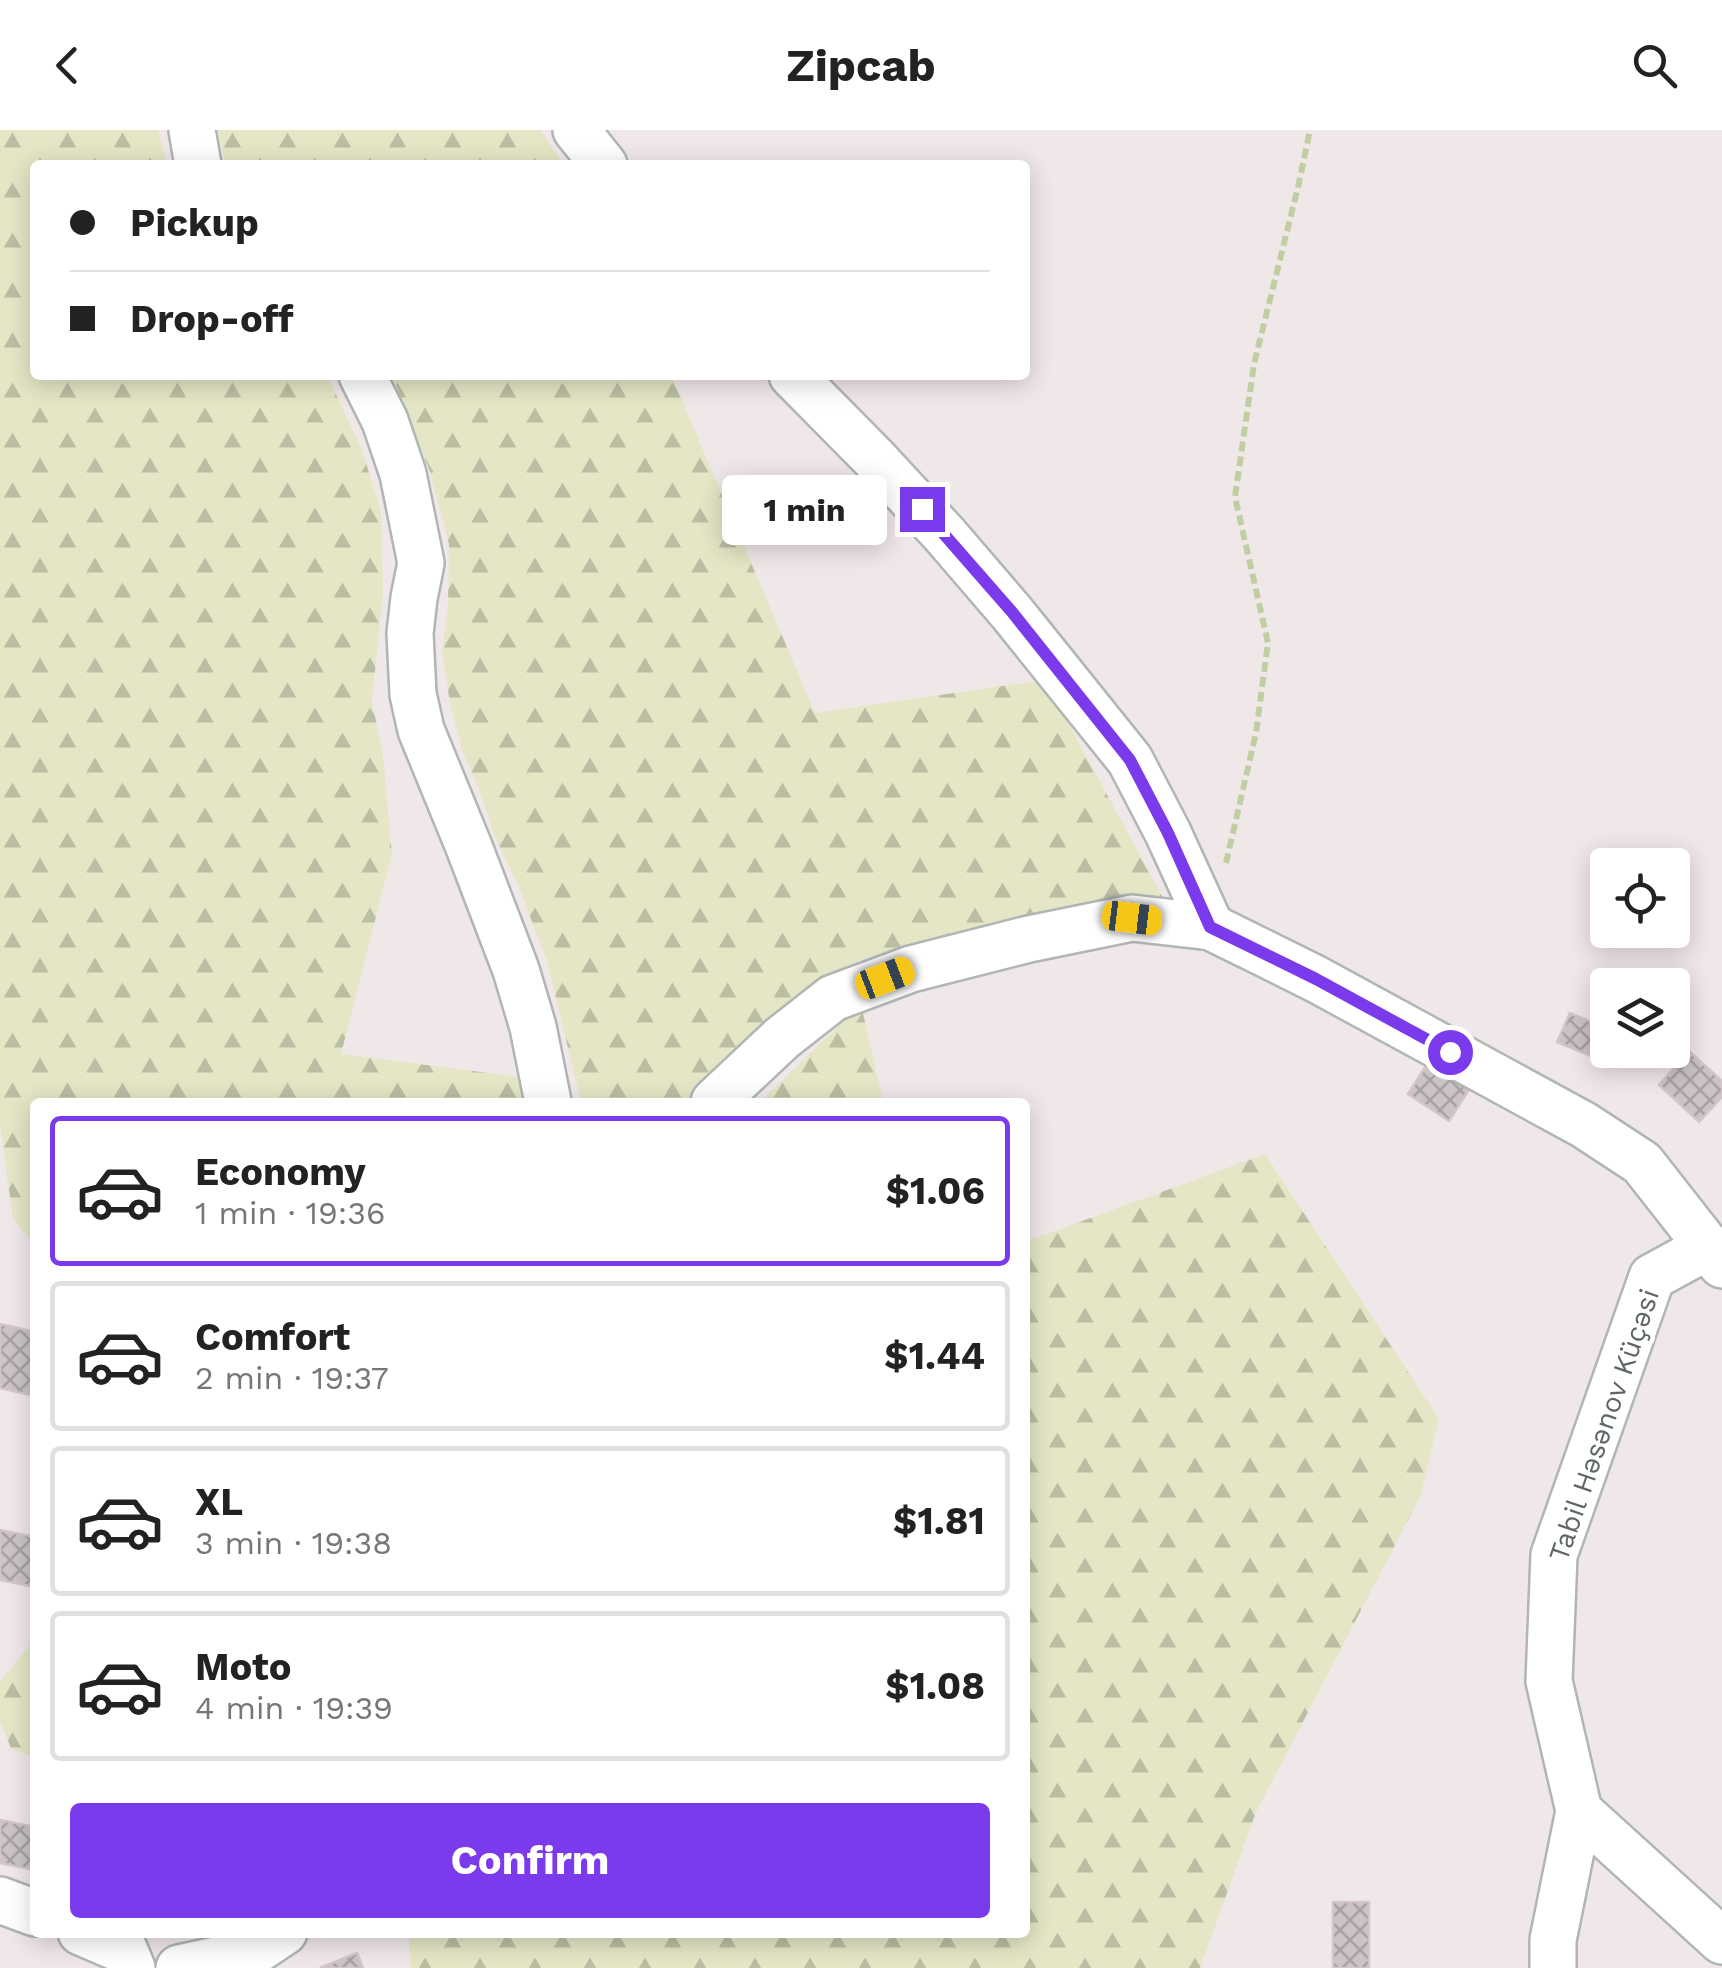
<!DOCTYPE html>
<meta charset="utf-8">
<style>
:root{--surface:#fff;--page:#f6f6f6;--text:#222;--muted:#767676;--line:#e0e0e0;--accent:#7c3aed}
body{margin:0;font-family:"Work Sans",sans-serif;background:var(--page);color:var(--text);height:100vh;display:flex;flex-direction:column;font-size:38px;white-space:nowrap}
*{box-sizing:border-box;margin:0}
p{font-size:32px;color:var(--muted)}
.icon{flex:none;width:55px;height:55px;fill:none;stroke:currentColor;stroke-width:2;stroke-linecap:round;stroke-linejoin:round}
.map{position:relative;flex:1;overflow:hidden}
.details{position:absolute;left:30px;top:968px;width:1000px;height:840px;display:flex;flex-direction:column;background:var(--surface);border-radius:10px;box-shadow:0 5px 25px #0003}
.details>*{flex:none}
.top-card{position:absolute;left:30px;top:30px;width:1000px;height:220px;border-radius:10px;box-shadow:0 5px 25px #0003;display:grid;align-content:center;height:220px;padding:0 40px;background:var(--surface)}
.controls{position:absolute;left:1590px;top:718px;display:grid;gap:20px}
.controls a{display:grid;place-items:center;width:100px;height:100px;border-radius:10px;background:var(--surface);box-shadow:0 5px 25px #0003;font-size:50px}
.end{position:absolute;width:45px;height:45px;margin:-22px;border:12px solid #7c3aed;background:#fff;box-shadow:0 0 0 5px #fff}
.from{border-radius:50%}
.bubble{position:absolute;height:70px;border-radius:10px;background:var(--surface);box-shadow:0 5px 25px #0003;font-size:32px;font-weight:700;line-height:70px;text-align:center}
.car{position:absolute;width:30px;height:60px;margin:-30px -15px;border-radius:12px;box-shadow:0 0 8px 2px #0007;background:linear-gradient(#f5c518 24%,#345 0 40%,#f5c518 0 76%,#345 0 86%,#f5c518 0)}
.top-card b{display:flex;align-items:center;gap:35px;height:95px;font-size:38px}
.top-card b+b{border-top:2px solid var(--line)}
.top-card i{width:25px;height:25px;background:var(--text)}
ul{padding:18px 0 0;list-style:none}
li{display:flex;align-items:center;gap:30px;height:150px;margin:0 20px 15px;padding:0 20px;border:5px solid var(--line);border-radius:10px}
li div{flex:1}
li b{display:block;font-size:38px}
li em{font-style:normal;font-weight:700}
li.selected{border-color:var(--accent)}
li>.icon{width:90px;height:90px;stroke-width:1.5}
.action{display:flex;gap:20px;margin-top:auto;padding:20px 40px}
.action a{flex:1;height:115px;border-radius:10px;background:var(--accent);color:#fff;font-size:40px;font-weight:700;line-height:115px;text-align:center}
header{display:flex;justify-content:space-between;align-items:center;height:130px;padding:0 40px;background:var(--surface);font-size:45px;font-weight:700}
.map>svg:first-child{display:block}
.forest{fill:url(#forest-firs)}
.building{fill:url(#building-cross-hatch);stroke:#d5c5c9;stroke-width:2.5}
.lines{fill:none;stroke-linecap:round;stroke-linejoin:round}
.minor-casing{stroke:#afb6b4;stroke-width:50}
.path{stroke:#c0cfa2;stroke-width:6;stroke-dasharray:10 5;stroke-linecap:butt}
.minor{stroke:#fff;stroke-width:45}
.route{stroke:#7c3aed;stroke-width:12}
.labels{text-anchor:middle;dominant-baseline:central;stroke-width:9;stroke-linejoin:round;paint-order:stroke}
.street-label{font-size:28px;fill:#5e6763;stroke:#fff}
</style>
<header><svg class="icon" aria-label="back" viewBox="0 0 24 24"><path d="M15 5l-7 7 7 7"/></svg>Zipcab<svg class="icon" aria-label="search" viewBox="0 0 24 24"><circle cx="10" cy="10" r="6"/><path d="M15 15l6 6"/></svg></header>
<div class="map">
<svg width="1722" height="1838" viewBox="0 0 1722 1838">
<defs>
<pattern id="forest-firs" width="22" height="20" patternUnits="userSpaceOnUse" patternTransform="scale(2.5)"><rect width="22" height="20" fill="#e4e6c5"/><path d="M5 1l3.5 6h-7zM16 11l3.5 6h-7z" fill="#bcbea4"/></pattern>
<pattern id="building-cross-hatch" width="8" height="8" patternUnits="userSpaceOnUse" patternTransform="scale(2.5)"><rect width="8" height="8" fill="#cbc3c5"/><path d="M0 0l8 8M0 8l8-8" fill="none" stroke="#a8a2a4"/></pattern>
</defs>
<rect width="100%" height="100%" fill="#f0e7e9"/>
<path class="forest" d="M0,0H158L167,35H35V245H327L362,320L381,382L383,462L372,571L383,626L392,724L341,924L527,948L536,972H35V1115L13,1089L0,993Z
M218,0H540L564,35H226Z
M392,245H671L815,583L1045,550L1163,768L861,829L765,900L700,972H581L547,831L519,757L494,705L480,661L463,623L450,573L442,521L448,476L449,414L429,339Z
M861,874L883,972H760Z
M1265,1024L1439,1289L1420,1367L1256,1682L1200,1838H410L409,1803L1025,1802V1112Z
M35,1509V1628L11,1618L0,1591V1552Z"/>
<path class="building" d="M1570,883L1608,899V908L1598,929L1557,912Z
M1689,921L1722,951V967L1699,992L1659,955Z
M1431,928L1472,955L1449,991L1408,964Z
M0,1194L35,1202V1266L0,1258Z
M0,1400L35,1407V1457L0,1450Z
M0,1690L35,1697V1740L0,1733Z
M1333,1772H1369V1838H1333Z
M357,1823L363,1838H320Z"/>
<g class="lines">
<g class="minor-casing">
<path id="minor" d="M192,0L198,35
M576,0L604,35
M362,245L385,291L403,344L421,433L414,468L410,503L413,564L421,600L469,717L516,840L533,897L548,972
M792,245L874,328L945,405L1012,483L1130,630L1168,703L1211,797
M714,972L782,908L833,868L911,839L1029,809L1132,788L1211,797L1316,849L1584,995L1642,1033L1722,1135
M1709,1116L1652,1147L1554,1425L1549,1551L1579,1681L1722,1811
M0,1770L35,1783
M81,1802L125,1821L132,1838
M179,1838L254,1822L284,1802
M1553,1838V1810L1579,1681"/>
</g>
<path class="path" d="M1226,733L1256,603L1268,513L1235,367L1254,234L1299,53L1310,0"/>
<use href="#minor" class="minor"/>
</g>
<g class="lines">
<path class="route" d="M922,379L1012,482L1130,630L1168,703L1210,797L1316,849L1450,922"/>
</g>
<g class="labels">
<g class="street-label">
<text transform="translate(1604 1295) rotate(-71)">Tabil Həsənov Küçəsi</text>
</g>
</g>
</svg>
<div class="controls">
<a><svg class="icon" aria-label="locate" viewBox="0 0 24 24"><circle cx="12" cy="12" r="6"/><path d="M12 2v4M12 18v4M2 12h4M18 12h4"/></svg></a>
<a><svg class="icon" aria-label="layers" viewBox="0 0 24 24"><path d="M12 4l9 5-9 5-9-5zM3 14l9 5 9-5"/></svg></a>
</div>
<i class="end from" style="left:1450px;top:922px"></i>
<i class="end" style="left:922px;top:379px"></i>
<div class="bubble" style="left:722px;top:345px;width:165px">1 min</div>
<i class="car" style="left:1132px;top:788px;rotate:97deg"></i>
<i class="car" style="left:885px;top:848px;rotate:69deg"></i>
<div class="top-card">
<b><i class="from"></i>Pickup</b>
<b><i></i>Drop-off</b>
</div>
<section class="details">
<ul>
<li class="selected"><svg class="icon" aria-label="car" viewBox="0 0 24 24"><path d="M5 17H2v-5l4-1 3-4h7l3 4 3 1v5h-3M9 17h6M6 11h13"/><circle cx="7" cy="17" r="2"/><circle cx="17" cy="17" r="2"/></svg><div><b>Economy</b><p>1 min · 19:36</p></div><em>$1.06</em></li>
<li><svg class="icon" aria-label="car" viewBox="0 0 24 24"><path d="M5 17H2v-5l4-1 3-4h7l3 4 3 1v5h-3M9 17h6M6 11h13"/><circle cx="7" cy="17" r="2"/><circle cx="17" cy="17" r="2"/></svg><div><b>Comfort</b><p>2 min · 19:37</p></div><em>$1.44</em></li>
<li><svg class="icon" aria-label="car" viewBox="0 0 24 24"><path d="M5 17H2v-5l4-1 3-4h7l3 4 3 1v5h-3M9 17h6M6 11h13"/><circle cx="7" cy="17" r="2"/><circle cx="17" cy="17" r="2"/></svg><div><b>XL</b><p>3 min · 19:38</p></div><em>$1.81</em></li>
<li><svg class="icon" aria-label="car" viewBox="0 0 24 24"><path d="M5 17H2v-5l4-1 3-4h7l3 4 3 1v5h-3M9 17h6M6 11h13"/><circle cx="7" cy="17" r="2"/><circle cx="17" cy="17" r="2"/></svg><div><b>Moto</b><p>4 min · 19:39</p></div><em>$1.08</em></li>
</ul>
<div class="action"><a>Confirm</a></div>
</section>
</div>
